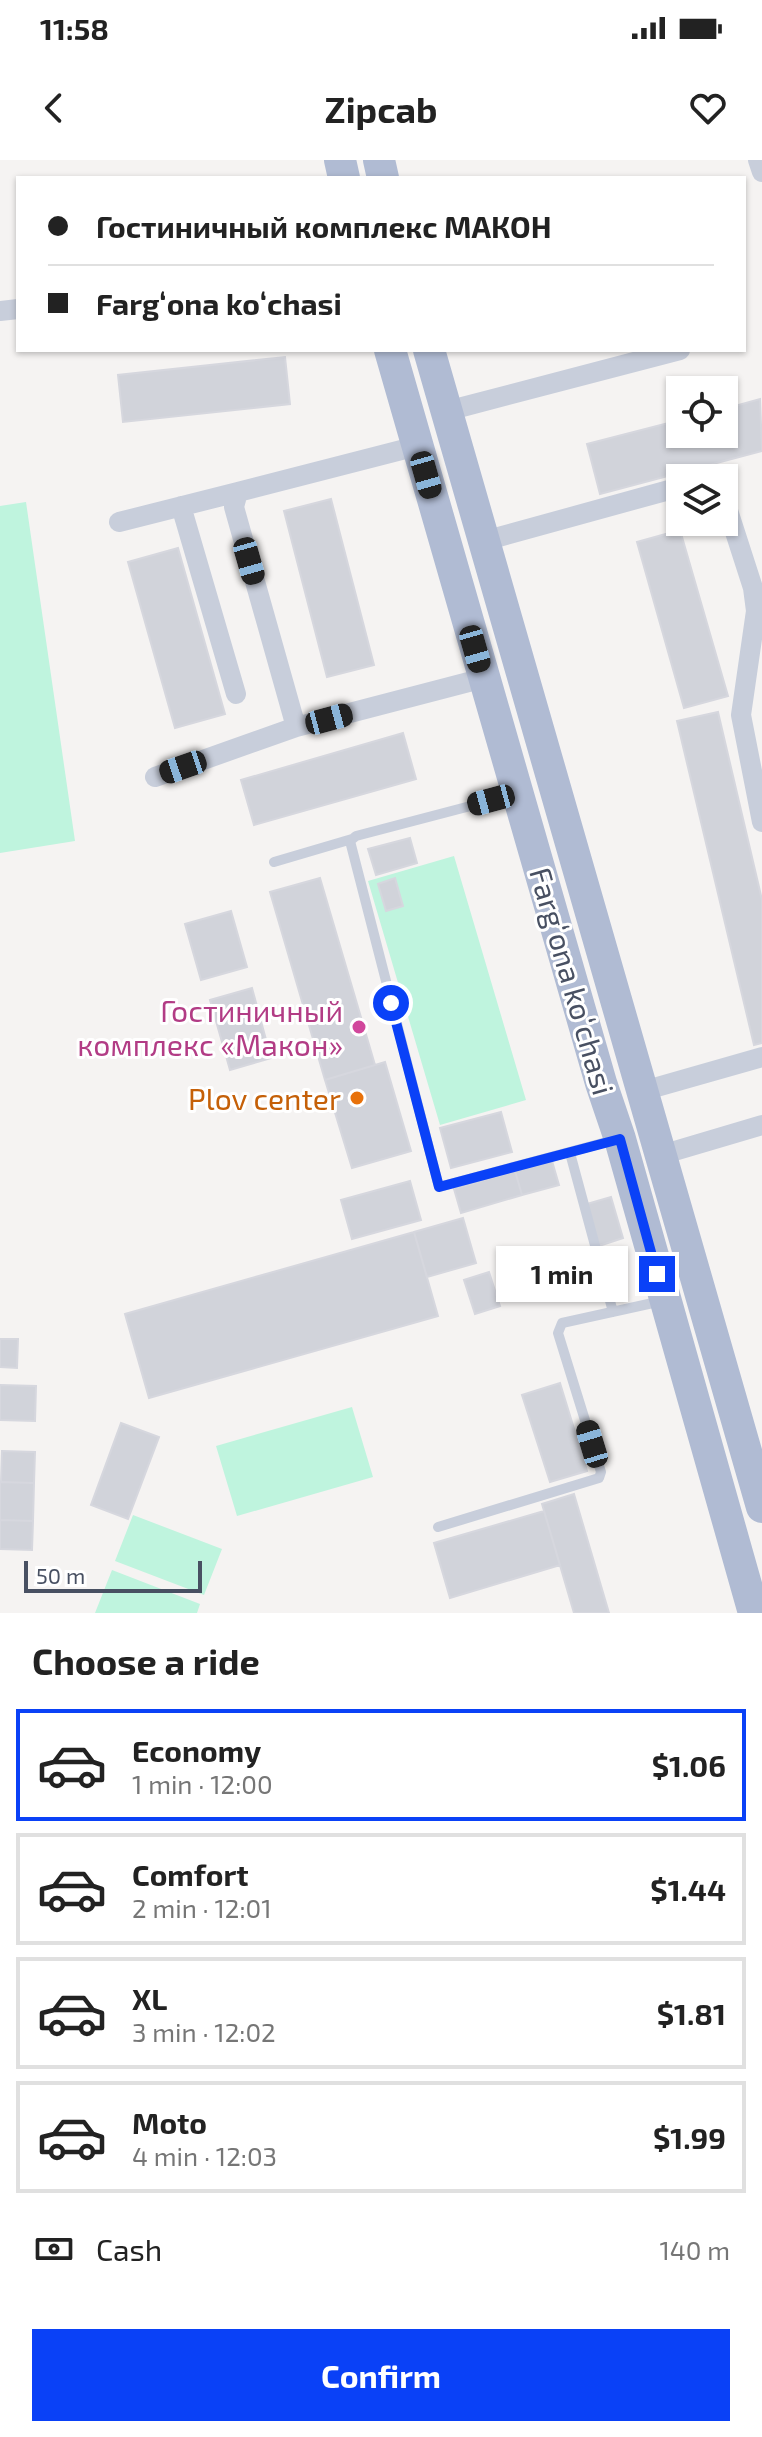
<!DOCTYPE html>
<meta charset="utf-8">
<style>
:root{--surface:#fff;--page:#f2f2f2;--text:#222;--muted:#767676;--line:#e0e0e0;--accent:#0a41f7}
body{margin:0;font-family:"Exo 2",sans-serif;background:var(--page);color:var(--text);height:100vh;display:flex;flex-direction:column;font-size:30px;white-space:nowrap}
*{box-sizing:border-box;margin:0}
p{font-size:26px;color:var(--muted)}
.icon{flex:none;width:44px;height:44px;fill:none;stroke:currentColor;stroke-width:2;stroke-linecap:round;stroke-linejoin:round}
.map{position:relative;height:1453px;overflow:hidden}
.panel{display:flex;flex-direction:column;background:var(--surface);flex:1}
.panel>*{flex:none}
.banner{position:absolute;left:16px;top:16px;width:730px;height:176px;border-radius:0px;box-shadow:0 2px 6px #0004;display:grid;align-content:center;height:176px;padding:0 32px;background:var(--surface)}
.buttons{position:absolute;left:666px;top:216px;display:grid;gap:16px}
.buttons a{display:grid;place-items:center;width:72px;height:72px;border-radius:0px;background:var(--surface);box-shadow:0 2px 6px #0004;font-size:40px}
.scale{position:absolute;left:24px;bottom:20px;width:178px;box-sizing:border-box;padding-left:8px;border:4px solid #485062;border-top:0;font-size:22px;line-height:28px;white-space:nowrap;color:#485062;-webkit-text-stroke:6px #fff;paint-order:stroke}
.end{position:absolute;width:36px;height:36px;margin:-18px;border:10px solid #0a41f7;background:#fff;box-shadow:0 0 0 4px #fff}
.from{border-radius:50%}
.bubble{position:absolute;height:56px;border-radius:0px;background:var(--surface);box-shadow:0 2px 6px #0004;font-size:26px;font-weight:700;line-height:56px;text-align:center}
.car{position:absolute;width:24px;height:48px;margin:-24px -12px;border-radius:10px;box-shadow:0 0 6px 2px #0007;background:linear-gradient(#222 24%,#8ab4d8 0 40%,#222 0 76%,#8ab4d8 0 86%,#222 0)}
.banner b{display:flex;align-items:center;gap:28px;height:76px;font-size:30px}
.banner b+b{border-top:2px solid var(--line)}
.banner i{width:20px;height:20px;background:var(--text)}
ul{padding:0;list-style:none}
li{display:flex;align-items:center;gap:24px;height:112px;margin:0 16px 12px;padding:0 16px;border:4px solid var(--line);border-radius:0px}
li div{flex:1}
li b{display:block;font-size:30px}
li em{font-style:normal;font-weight:700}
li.current{border-color:var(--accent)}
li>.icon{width:72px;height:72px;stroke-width:1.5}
h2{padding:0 32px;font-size:36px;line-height:96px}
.pay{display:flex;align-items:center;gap:20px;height:88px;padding:0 32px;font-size:30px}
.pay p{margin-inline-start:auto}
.cta{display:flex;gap:16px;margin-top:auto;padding:16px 32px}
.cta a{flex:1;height:92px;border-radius:0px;background:var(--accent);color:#fff;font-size:32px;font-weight:700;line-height:92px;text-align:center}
.status{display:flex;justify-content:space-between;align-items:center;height:56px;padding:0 40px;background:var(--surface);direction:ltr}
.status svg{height:22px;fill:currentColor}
header{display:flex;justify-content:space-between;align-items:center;height:104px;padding:0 32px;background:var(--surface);font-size:36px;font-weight:700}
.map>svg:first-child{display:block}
.green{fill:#bff4de}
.building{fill:#d1d3da;stroke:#d6d7de;stroke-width:2}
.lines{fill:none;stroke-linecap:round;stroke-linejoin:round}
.service{stroke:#c8cedb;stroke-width:10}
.minor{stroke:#c8cedb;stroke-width:20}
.primary{stroke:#b0bbd3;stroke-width:32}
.route{stroke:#0a41f7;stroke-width:10}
.hotel-dot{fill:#d1479c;stroke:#fff;stroke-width:3}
.food-dot{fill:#e8710a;stroke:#fff;stroke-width:3}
.labels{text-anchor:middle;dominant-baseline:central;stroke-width:6;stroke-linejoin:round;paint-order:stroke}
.street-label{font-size:30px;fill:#485062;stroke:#fff}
.hotel-label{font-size:30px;fill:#b23c85;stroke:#fff;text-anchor:end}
.food-label{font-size:30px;fill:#c56008;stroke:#fff;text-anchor:end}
</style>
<div class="status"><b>11:58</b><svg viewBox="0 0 49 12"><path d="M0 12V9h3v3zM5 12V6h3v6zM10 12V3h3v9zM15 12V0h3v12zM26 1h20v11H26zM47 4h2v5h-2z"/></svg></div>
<header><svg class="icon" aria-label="back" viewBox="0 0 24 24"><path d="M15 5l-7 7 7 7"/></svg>Zipcab<svg class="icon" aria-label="heart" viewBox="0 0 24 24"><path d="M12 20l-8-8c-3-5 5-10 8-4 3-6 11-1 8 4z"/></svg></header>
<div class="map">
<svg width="762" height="1453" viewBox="0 0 762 1453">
<rect width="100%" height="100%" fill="#f5f3f2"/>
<path class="green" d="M26,342L75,681L0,693V346Z
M454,696L526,940L440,965L368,721Z
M352,1247L373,1317L237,1356L216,1286Z
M133,1355L222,1389L204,1435L115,1401Z
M112,1410L200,1444L197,1453H95Z"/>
<path class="building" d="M285,197L290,244L123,262L118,215Z
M760,239L762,291L600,334L587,284L680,260V274H724V249Z
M331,339L374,505L327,517L284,351Z
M680,370L728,536L684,548L637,382Z
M178,388L225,554L175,568L128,402Z
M718,552L762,740V883L754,885L677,561Z
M403,573L416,619L254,665L241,620Z
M410,678L417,703L376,715L368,689Z
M320,718L375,905L325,920L270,732Z
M395,718L403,746L386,751L378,724Z
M231,751L247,807L201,820L185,764Z
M252,828L271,898L230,910L210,840Z
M385,902L411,991L352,1008L325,920Z
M501,952L512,992L451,1008L440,968Z
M552,1001L559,1025L522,1035L515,1011Z
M515,1011L522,1035L461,1053L454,1029Z
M410,1021L421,1060L352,1079L341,1040Z
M611,1037L623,1078L599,1086L587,1044Z
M463,1058L476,1103L427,1117L414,1072Z
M414,1072L438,1156L149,1238L125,1154Z
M489,1112L500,1146L475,1154L464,1120Z
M0,1179H18L17,1208L0,1207Z
M560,1223L587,1311L550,1322L522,1235Z
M0,1225L36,1226L35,1261L0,1260Z
M121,1263L159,1277L128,1359L91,1345Z
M2,1291L35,1292L34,1323L1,1322Z
M0,1322L34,1323L33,1361L0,1360Z
M574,1334L609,1453H574L542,1344Z
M544,1351L560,1405L450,1438L434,1383Z
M0,1360L33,1361L32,1390L0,1389Z"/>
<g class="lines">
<path class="service" d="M516,634L356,676L350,681L439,1027L614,980
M274,702L352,679
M570,993L613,1152
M438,1367L599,1318L601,1312L558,1173L562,1163L662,1141"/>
<path class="minor" d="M758,0L762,12
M0,151L18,149
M447,251L680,190
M417,286L238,332L234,347L296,567L484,518
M712,318H713
M724,338L753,428L756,451L741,555L762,662
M181,346L236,534
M119,362L238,332
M484,381L680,327
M155,617L296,567
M643,931L762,897
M661,995L762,965"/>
<path class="primary" d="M340,0L344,18
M379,0L383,18
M390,190L601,923L620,979L754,1453
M429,190L762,1347"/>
</g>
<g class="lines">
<path class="route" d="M391,843L439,1027L620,979L657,1114"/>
</g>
<circle class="hotel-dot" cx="359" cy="867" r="8"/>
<circle class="food-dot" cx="357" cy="938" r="8"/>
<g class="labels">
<g class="street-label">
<text transform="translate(573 821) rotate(74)">Fargʻona koʻchasi</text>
</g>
<g class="hotel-label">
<text x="343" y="850">Гостиничный<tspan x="343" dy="34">комплекс «Макон»</tspan></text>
</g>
<g class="food-label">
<text x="341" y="938">Plov center</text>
</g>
</g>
</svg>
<div class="buttons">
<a><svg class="icon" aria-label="locate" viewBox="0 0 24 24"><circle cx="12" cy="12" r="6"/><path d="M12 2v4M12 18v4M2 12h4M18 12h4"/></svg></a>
<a><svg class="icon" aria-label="layers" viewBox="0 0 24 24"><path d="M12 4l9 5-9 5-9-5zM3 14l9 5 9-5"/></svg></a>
</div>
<div class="scale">50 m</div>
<i class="end from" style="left:391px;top:843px"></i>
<i class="end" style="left:657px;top:1114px"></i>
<div class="bubble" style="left:496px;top:1086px;width:132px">1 min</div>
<i class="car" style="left:426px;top:315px;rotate:164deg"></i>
<i class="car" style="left:249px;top:401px;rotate:164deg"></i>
<i class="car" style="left:475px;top:489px;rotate:164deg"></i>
<i class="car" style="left:329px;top:559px;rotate:75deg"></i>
<i class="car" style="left:183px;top:607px;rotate:251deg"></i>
<i class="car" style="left:491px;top:640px;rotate:255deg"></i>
<i class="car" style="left:592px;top:1284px;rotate:343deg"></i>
<div class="banner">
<b><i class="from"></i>Гостиничный комплекс МАКОН</b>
<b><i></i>Fargʻona koʻchasi</b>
</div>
</div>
<section class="panel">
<h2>Choose a ride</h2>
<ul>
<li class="current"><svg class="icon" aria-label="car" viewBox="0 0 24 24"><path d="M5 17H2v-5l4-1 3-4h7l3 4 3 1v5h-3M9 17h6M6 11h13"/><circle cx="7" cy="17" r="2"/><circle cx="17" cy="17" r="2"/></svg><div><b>Economy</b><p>1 min · 12:00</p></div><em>$1.06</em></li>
<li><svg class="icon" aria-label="car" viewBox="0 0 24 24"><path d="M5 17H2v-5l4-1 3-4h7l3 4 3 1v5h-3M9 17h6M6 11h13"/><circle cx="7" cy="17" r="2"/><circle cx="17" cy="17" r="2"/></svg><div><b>Comfort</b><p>2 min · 12:01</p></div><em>$1.44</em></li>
<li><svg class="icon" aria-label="car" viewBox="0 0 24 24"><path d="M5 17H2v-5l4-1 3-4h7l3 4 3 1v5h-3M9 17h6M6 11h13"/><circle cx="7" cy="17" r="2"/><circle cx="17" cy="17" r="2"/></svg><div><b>XL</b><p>3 min · 12:02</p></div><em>$1.81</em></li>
<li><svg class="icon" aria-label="car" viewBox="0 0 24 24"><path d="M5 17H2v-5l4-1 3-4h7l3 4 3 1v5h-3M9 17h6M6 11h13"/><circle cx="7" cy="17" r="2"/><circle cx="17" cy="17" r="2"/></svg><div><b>Moto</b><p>4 min · 12:03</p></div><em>$1.99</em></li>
</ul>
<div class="pay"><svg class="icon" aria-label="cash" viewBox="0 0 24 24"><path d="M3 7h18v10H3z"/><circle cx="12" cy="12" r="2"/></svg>Cash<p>140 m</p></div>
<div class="cta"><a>Confirm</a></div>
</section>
